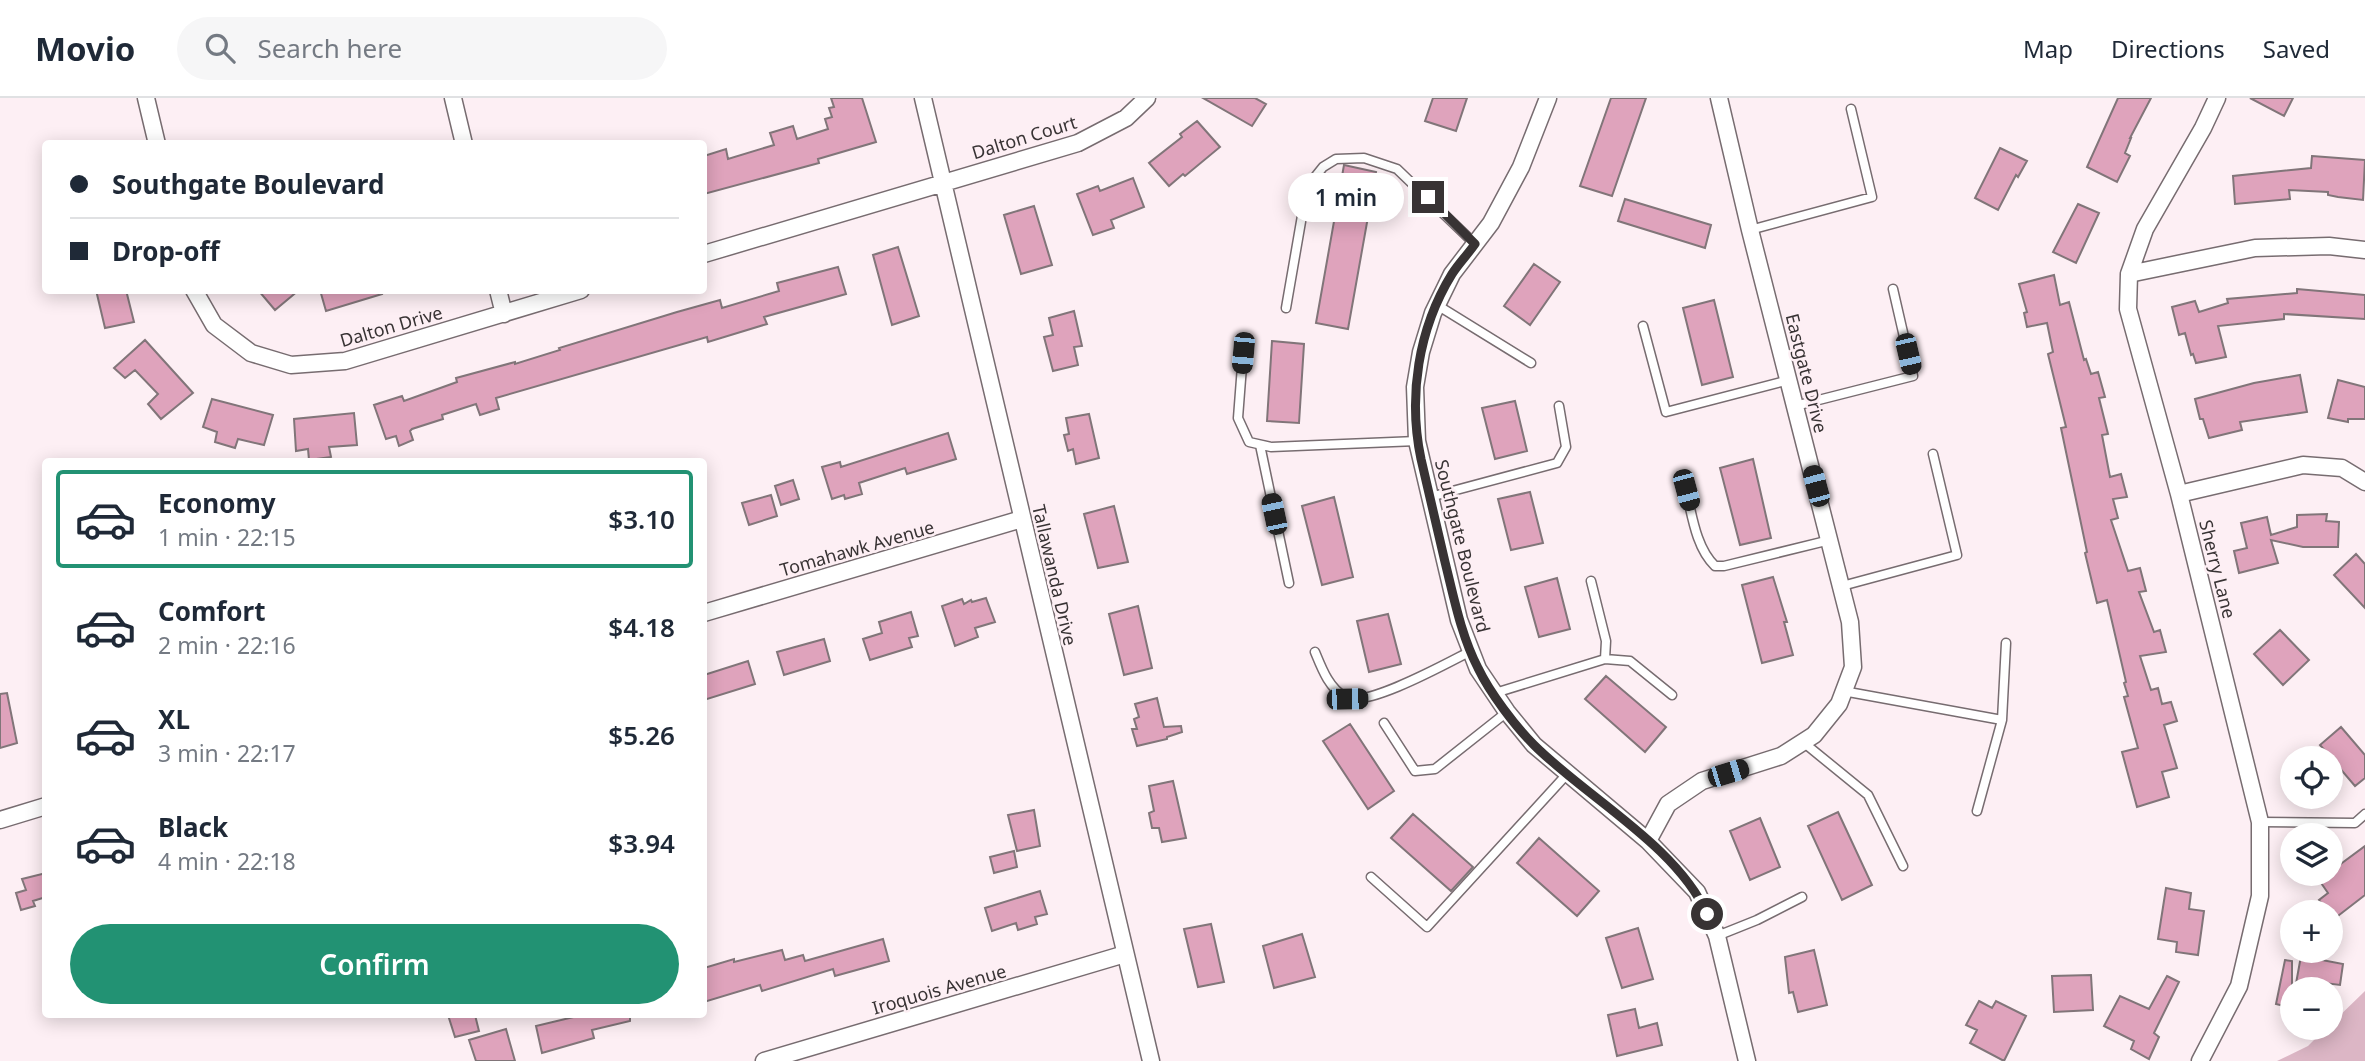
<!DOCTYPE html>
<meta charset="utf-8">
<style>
:root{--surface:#fff;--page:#f6f6f7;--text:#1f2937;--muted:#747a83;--line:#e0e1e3;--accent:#229273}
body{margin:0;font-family:"Noto Sans",sans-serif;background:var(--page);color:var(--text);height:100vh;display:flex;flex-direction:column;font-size:26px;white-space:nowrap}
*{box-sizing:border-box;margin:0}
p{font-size:23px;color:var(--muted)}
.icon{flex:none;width:38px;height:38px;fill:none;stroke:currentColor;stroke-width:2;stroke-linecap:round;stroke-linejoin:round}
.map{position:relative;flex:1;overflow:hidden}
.side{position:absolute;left:42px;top:360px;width:665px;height:560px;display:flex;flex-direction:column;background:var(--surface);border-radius:7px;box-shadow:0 4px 18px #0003}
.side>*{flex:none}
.guide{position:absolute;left:42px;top:42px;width:665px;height:154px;border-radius:7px;box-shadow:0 4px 18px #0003;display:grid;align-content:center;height:154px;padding:0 28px;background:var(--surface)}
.tools{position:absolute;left:2280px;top:648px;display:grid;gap:14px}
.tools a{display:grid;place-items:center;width:63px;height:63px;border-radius:50%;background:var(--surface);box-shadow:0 4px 18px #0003;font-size:35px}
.end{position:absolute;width:32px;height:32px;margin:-16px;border:9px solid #383334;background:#fff;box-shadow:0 0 0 4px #fff}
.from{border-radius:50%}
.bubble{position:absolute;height:49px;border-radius:24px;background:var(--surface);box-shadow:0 4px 18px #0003;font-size:23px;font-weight:600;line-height:49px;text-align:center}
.car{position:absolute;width:21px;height:42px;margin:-21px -10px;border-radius:9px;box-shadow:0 0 5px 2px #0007;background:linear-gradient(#222 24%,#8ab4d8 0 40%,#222 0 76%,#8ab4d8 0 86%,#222 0)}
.guide b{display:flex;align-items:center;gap:24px;height:66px;font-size:26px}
.guide b+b{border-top:2px solid var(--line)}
.guide i{width:18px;height:18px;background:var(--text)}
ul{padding:12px 0 0;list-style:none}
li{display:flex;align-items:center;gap:21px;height:98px;margin:0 14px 10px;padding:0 14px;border:4px solid transparent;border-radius:7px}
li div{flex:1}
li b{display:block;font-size:26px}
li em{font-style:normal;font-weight:600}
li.active{border-color:var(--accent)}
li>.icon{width:63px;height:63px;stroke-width:1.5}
.action{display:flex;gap:14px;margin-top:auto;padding:14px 28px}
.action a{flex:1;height:80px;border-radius:42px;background:var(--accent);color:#fff;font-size:28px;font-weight:600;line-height:80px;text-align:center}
header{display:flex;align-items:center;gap:42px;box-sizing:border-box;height:98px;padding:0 35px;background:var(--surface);border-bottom:2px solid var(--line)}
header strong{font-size:33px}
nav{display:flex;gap:38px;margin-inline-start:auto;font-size:24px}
.search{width:490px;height:63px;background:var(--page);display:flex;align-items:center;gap:18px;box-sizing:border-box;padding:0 24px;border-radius:38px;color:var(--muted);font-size:26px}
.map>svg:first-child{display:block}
.green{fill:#dcb6c5}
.building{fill:#dfa3bc;stroke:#817579;stroke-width:2}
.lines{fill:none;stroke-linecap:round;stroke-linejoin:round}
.lane-casing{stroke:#776c70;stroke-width:11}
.street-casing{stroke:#776c70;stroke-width:19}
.lane{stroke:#fff;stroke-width:8}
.street{stroke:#fff;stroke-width:16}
.route{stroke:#383334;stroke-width:9}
.labels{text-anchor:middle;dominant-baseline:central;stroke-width:5;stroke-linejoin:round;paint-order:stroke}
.street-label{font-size:18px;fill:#383334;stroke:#fdeff4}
</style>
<header>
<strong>Movio</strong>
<div class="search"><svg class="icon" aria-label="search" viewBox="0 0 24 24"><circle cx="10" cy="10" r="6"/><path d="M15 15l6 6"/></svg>Search here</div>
<nav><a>Map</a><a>Directions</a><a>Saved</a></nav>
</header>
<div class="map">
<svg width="2365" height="963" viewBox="0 0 2365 963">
<rect width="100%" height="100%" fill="#fdeff4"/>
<path class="green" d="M2365,893V963H2277L2308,948L2327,929H2331V926Z"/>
<path class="building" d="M831,0H862L876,44L818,61L819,65L704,96V58L726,51L728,61L774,47L770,35L793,28L797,41L828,31L825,21L832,19L829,10L834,9Z
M1203,0H1255L1266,6L1252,28Z
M1433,0H1467L1456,33L1425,23Z
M1611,0H1646L1612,98L1580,88Z
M2118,0H2151L2130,40H2131L2125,55L2130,58L2117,84L2087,69Z
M2250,0H2293L2284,18Z
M1197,23L1220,49L1185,78L1183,76L1169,88L1149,65L1182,39L1180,36Z
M2000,50L2027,63L2018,79L2016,77L1998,112L1975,100Z
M2312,58L2365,62L2363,102L2338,99L2328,97V94L2289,92L2290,101L2235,106L2233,78L2311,70Z
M1344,67L1376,74L1348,231L1316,225Z
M1133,80L1144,109L1111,122L1114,130L1093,137L1077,96L1098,88L1100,93Z
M1625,101L1711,127L1705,150L1618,123Z
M2078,106L2099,115L2076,165L2053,154Z
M1034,108L1052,167L1021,176L1004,117Z
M898,149L919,218L892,227L873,157Z
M1534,166L1560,184L1530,227L1504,208Z
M838,169L846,196L764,219L767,226L708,244L707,239L496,300L499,311L480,317L476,306L442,317L443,321L412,331L410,333L413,342L399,348L396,338L386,341L374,307L402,298L404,303L457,284L456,280L515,264V266L560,252L559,250L677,214L720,202L722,210L779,193L777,185Z
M2054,177L2060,207L2069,204L2084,262L2086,261L2091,276L2098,274L2105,299L2099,300L2108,336L2102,337L2110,379L2121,376L2127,399L2113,401L2118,420L2111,422L2128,473L2140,470L2146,493L2139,494L2154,534L2160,532L2166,554L2140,558L2151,592L2158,590L2162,606L2171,604L2177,623L2164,627L2177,670L2162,674L2169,699L2137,709L2122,654L2138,650L2124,599L2128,598L2124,585L2126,584L2107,502L2097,505L2085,455L2087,454L2061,330L2066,329L2048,256L2053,254L2047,225L2027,229L2024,215L2027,214L2019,186Z
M2297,191L2365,197V221L2284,216V221L2218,228L2226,259L2196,265L2193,256L2191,257L2185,235L2179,237L2172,209L2195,203L2199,214L2228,205L2227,201L2297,195Z
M96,192H126L134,224L105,230Z
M258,192H299L275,212Z
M320,192H381L382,196L326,213Z
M1714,202L1733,279L1702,287L1683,210Z
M1074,213L1082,248L1074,249L1078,267L1053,273L1044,239L1053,237L1049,220Z
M145,242L193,295L161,321L148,306L158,296L135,272L125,280L114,270Z
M1272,243L1304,246L1299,325L1267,323Z
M2300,277L2307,314L2240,324L2242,332L2209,340L2203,321H2200L2195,301L2254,285Z
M2338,282L2365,289V321H2348V324L2328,320Z
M212,301L273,317L264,347L238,341L235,350L215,344L217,334L203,329Z
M1515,303L1527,353L1495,361L1482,310Z
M354,315L357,347L329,349L331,359L309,362L308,351L296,353L294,321Z
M1089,316L1099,360L1076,366L1073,351L1068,353L1064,337L1069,336L1066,320Z
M948,335L956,361L907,376L905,370L859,385L862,396L845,401L844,397L832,401L822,369L840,364L841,369Z
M1753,361L1771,440L1740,447L1720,370Z
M793,382L799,401L781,407L775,388Z
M1530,394L1543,445L1511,452L1498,401Z
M771,397L777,418L749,427L742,405Z
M1334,399L1353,479L1322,487L1302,408Z
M1114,408L1128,464L1098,470L1084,416Z
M2327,416L2326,423L2339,424L2338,449H2303L2271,442L2278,465L2239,475L2234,453L2247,450L2241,425L2267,419L2271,437L2297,429V417Z
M2356,456L2365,466V510L2334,477Z
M1773,479L1787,524H1784L1793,557L1762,565L1742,487Z
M1557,480L1570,531L1539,539L1525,489Z
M986,500L995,524L975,530L978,539L955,548L942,508L962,501L964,506L971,502L972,504Z
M1138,508L1152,570L1124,577L1109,516Z
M911,514L918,538L909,540L912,549L870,562L863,541L882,535L879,524Z
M1388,516L1401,566L1369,574L1357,523Z
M2280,532L2309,562L2283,587L2254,556Z
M824,541L830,563L784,577L777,554Z
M748,563L755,586L704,602V577Z
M1606,578L1666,629L1645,654L1585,601Z
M7,595L17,645L0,650V596Z
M1157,600L1164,629L1181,628L1182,634L1167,639V641L1137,648L1132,631H1137L1134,621L1139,619L1135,606Z
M1350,626L1394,693L1368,711L1323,643Z
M2341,629L2365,657V680L2355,688L2320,647Z
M1173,683L1186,740L1162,744L1159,730H1152L1149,715L1154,713L1149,688Z
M1034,712L1040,748L1017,753L1008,717Z
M1838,714L1872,787L1842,802L1808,728Z
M1413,716L1473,769L1451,793L1391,740Z
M1760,720L1780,769L1750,782L1730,733Z
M1539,740L1599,793L1577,818L1517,765Z
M2365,748V797L2334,821L2331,814H2328L2319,802L2328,795L2319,782Z
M1014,753L1017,769L994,775L990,759Z
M46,775V799L33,803L35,808L21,812L16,795L26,792L22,781Z
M2166,790L2191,795L2189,811L2204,813L2198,857L2176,854L2177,844L2158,841Z
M1040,793L1047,816L1035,819L1037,826L1018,832L1016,825L992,833L985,810Z
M1211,826L1224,884L1198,889L1184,831Z
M1638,830L1653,881L1622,890L1606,840Z
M1302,836L1315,879L1274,890L1263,848Z
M883,841L889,863L835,878L833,871L762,893L760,887L704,904V870L734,861V864L782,852L785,862L803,857L805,863Z
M1814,852L1827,907L1798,914L1793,894L1789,895L1785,859Z
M2301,858L2343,866L2340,887L2325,885L2323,891H2295Z
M2285,862L2292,863V910L2276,906Z
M2091,877L2093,912L2054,914L2052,878Z
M2167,878L2179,884L2154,935L2159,939L2149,961L2131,951L2134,943L2104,928L2120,898L2149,911Z
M1979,903L1992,910L1996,903L2026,918L2004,963L1970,945L1977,932L1966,927Z
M1635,911L1639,930L1657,925L1662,947L1617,958L1608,917Z
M448,917H475L479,933L455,939Z
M582,917H630V923L592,932L594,940L542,955L536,928Z
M506,931L515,963H476L469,942Z"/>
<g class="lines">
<g class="lane-casing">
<path id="lane" d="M1750,132L1872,99L1851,11
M1437,207L1531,265
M1286,210L1307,89L1323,69L1336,61L1364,60L1397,71L1475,146
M1643,228L1666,314L1789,282
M1243,255L1238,320L1249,344L1271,349L1417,343
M1795,308L1913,278L1893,191
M1260,347L1289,485
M1686,392C1692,417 1696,450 1715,468H1724L1830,442
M1430,399L1557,365L1566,349L1559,308
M1591,483L1606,543L1605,561
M1842,488L1957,457L1933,356
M1315,554C1322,571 1329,590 1345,599C1365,611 1449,564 1471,553
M1843,593L2002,622L2006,545
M1495,595L1605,561L1630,563L1672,597
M1384,625L1415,673L1435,671L1507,614
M1803,644L1868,697L1903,768
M1977,713L2002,622
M2260,724L2355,725L2365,716
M1371,779L1427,829L1568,675
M1717,838L1757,822L1802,799"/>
</g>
<g class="street-casing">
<path id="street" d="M146,0L157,46
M453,0L464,46
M923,0L1151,963
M1548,0L1521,69L1491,125L1452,176L1433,215L1421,254L1415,289L1417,343L1459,522L1478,571L1507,614L1534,647L1648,743L1697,794L1717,838L1747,963
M704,156L1078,45L1126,20L1147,0
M2129,176L2255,150L2329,148L2365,152
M194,192L214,227L251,255L291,267L345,263L581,192
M498,192L504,216
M2179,396L2303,367L2342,370L2365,384
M704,515L1022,421
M0,722L46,708
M1648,743L1668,706L1702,683L1781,658L1814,637L1839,606L1853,569L1850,524L1750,132L1719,0
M764,963L1125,856
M2200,963L2239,888L2260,798V724L2179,396L2128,211L2129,176L2145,131L2203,30L2217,0"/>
</g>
<use href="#lane" class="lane"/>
<use href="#street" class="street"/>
</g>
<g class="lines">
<path class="route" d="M1428,99L1475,146C1468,156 1459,165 1452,176C1418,231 1408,299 1421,361C1429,395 1437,430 1445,464C1454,500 1461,537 1478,570C1490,595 1515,628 1534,647C1586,699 1677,748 1707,816"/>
</g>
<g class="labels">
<g class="street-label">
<text transform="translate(1024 39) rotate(-17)">Dalton Court</text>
<text transform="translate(391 228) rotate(-16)">Dalton Drive</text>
<text transform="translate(1807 275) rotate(76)">Eastgate Drive</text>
<text transform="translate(1463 448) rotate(76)">Southgate Boulevard</text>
<text transform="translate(857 450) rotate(-16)">Tomahawk Avenue</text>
<text transform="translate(2218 471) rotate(76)">Sherry Lane</text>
<text transform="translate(1055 477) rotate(77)">Tallawanda Drive</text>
<text transform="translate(939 891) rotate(-16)">Iroquois Avenue</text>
</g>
</g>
</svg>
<div class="tools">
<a><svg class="icon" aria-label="locate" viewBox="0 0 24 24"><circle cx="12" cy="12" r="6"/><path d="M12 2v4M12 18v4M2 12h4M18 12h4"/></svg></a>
<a><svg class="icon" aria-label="layers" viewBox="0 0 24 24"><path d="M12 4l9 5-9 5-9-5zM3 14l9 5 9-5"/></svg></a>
<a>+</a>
<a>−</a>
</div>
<i class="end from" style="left:1707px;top:816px"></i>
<i class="end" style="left:1428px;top:99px"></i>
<div class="bubble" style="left:1288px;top:75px;width:116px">1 min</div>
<i class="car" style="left:1243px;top:255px;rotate:185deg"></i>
<i class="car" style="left:1908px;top:256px;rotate:167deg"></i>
<i class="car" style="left:1816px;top:388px;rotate:345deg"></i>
<i class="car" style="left:1686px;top:392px;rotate:165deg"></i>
<i class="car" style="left:1274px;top:416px;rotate:348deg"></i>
<i class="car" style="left:1347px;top:601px;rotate:89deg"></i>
<i class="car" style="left:1728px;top:675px;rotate:73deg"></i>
<div class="guide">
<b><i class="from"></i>Southgate Boulevard</b>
<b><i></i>Drop-off</b>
</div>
<section class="side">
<ul>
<li class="active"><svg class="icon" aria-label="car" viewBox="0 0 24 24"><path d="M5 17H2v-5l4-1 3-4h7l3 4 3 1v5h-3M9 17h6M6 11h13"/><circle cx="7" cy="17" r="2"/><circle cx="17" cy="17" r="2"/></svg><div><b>Economy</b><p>1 min · 22:15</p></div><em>$3.10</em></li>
<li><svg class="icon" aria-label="car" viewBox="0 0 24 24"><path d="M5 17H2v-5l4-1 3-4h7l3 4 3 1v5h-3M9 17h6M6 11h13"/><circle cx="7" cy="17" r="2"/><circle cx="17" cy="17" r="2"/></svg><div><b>Comfort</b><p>2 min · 22:16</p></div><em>$4.18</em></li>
<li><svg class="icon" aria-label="car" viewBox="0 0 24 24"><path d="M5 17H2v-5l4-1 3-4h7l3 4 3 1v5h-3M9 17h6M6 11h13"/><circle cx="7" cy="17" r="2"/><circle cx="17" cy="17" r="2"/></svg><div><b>XL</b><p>3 min · 22:17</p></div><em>$5.26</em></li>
<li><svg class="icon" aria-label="car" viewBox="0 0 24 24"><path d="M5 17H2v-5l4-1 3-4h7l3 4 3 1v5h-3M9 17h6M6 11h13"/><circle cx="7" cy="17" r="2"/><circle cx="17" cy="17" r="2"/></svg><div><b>Black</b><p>4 min · 22:18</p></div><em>$3.94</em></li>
</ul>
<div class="action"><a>Confirm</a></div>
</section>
</div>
